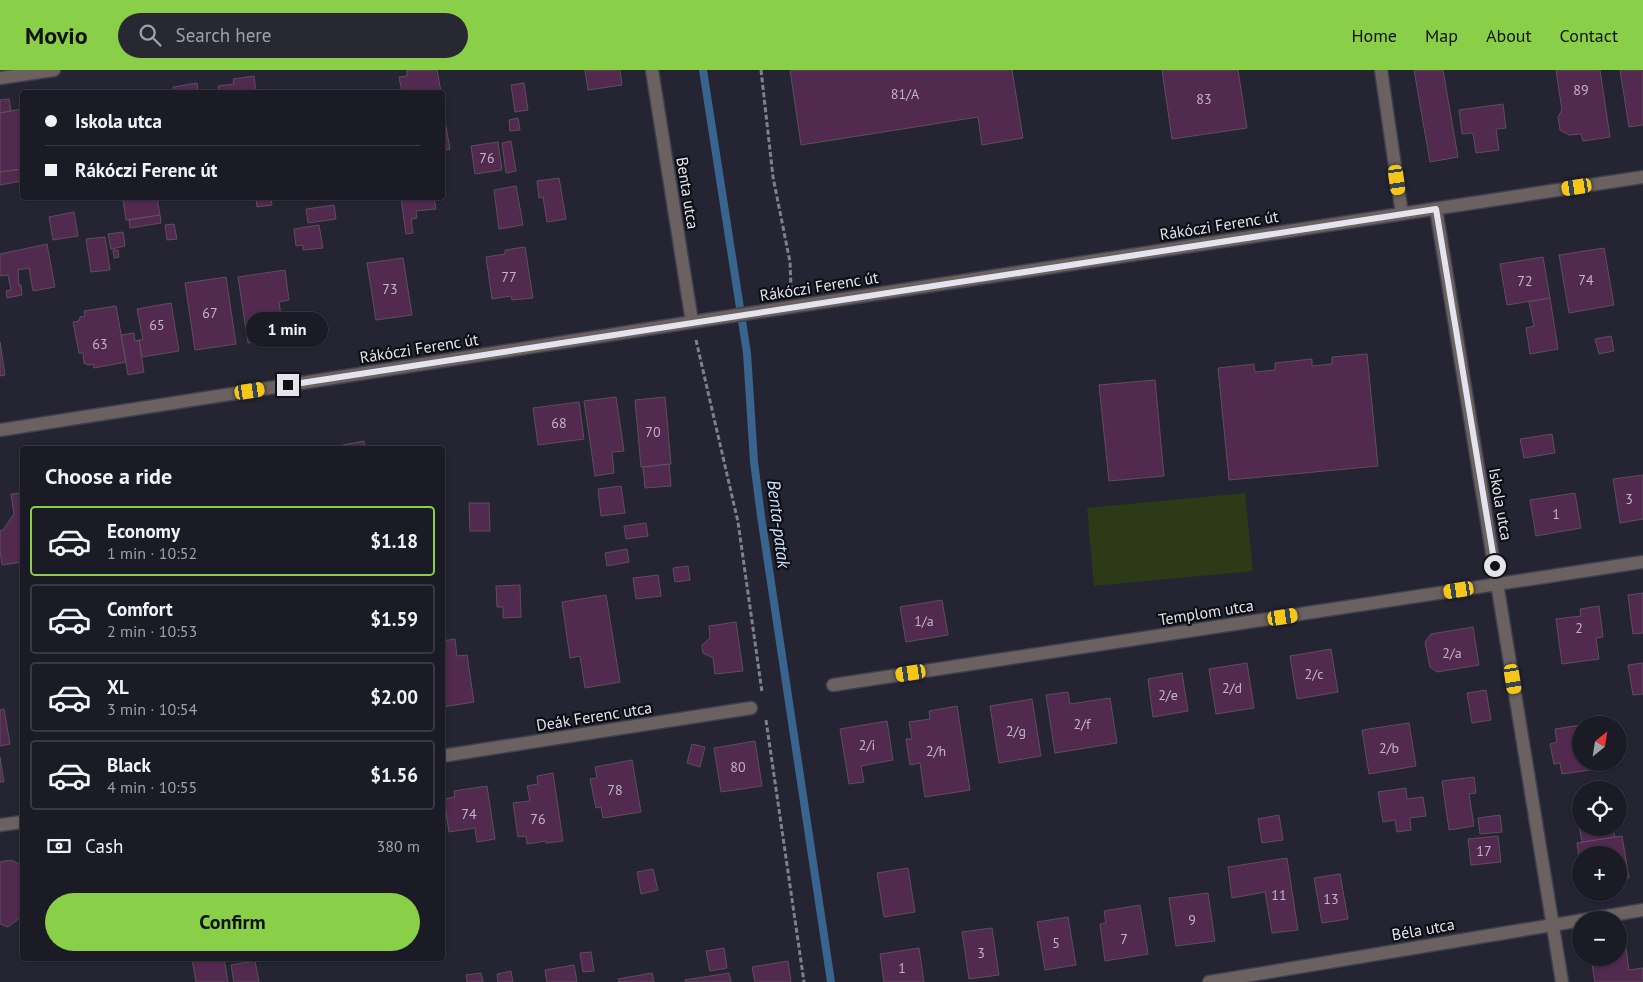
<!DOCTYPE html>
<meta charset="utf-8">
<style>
:root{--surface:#1b1b26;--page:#282832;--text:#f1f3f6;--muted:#a0a1a7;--line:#393943;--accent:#89cf48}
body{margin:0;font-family:"PT Sans",sans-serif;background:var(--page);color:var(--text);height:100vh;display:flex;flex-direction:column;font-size:19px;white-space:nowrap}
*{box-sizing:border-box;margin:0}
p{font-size:16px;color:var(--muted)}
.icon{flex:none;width:28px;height:28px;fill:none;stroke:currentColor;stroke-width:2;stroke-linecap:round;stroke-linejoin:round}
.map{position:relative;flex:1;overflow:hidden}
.sheet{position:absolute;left:20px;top:376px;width:425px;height:515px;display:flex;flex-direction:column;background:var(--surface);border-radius:5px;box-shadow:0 1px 4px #0004,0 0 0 1px var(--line)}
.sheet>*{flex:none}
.guide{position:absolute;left:20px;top:20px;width:425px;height:110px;border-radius:5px;box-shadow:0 1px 4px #0004,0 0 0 1px var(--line);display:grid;align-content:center;height:110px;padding:0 25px;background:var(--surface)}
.needle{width:32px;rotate:30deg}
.buttons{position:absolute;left:1572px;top:646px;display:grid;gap:10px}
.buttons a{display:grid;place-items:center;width:55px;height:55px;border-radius:50%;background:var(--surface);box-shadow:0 1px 4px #0004,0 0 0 1px var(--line);font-size:25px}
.end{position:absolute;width:22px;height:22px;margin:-11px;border:6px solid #e4e4ee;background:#111;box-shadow:0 0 0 2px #111}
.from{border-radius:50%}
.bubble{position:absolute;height:35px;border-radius:18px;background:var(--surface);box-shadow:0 1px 4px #0004,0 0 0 1px var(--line);font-size:16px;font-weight:700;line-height:35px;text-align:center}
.car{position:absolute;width:15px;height:30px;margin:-15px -8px;border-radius:6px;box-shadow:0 0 4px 1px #0007;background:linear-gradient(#f5c518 24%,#345 0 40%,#f5c518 0 76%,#345 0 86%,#f5c518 0)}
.guide b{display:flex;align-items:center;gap:18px;height:48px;font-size:19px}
.guide b+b{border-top:1px solid var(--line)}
.guide i{width:12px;height:12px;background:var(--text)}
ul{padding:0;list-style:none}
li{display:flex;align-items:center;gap:15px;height:70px;margin:0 10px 8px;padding:0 15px;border:2px solid var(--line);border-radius:5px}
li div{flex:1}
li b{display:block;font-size:19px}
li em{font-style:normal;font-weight:700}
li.on{border-color:var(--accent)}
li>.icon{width:45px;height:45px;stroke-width:1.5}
h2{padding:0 25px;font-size:22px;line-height:60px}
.pay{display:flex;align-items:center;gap:12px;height:55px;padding:0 25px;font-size:19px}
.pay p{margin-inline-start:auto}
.action{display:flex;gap:10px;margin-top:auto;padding:10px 25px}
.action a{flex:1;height:58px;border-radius:30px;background:var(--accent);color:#111;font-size:20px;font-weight:700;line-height:58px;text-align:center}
header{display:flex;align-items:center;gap:30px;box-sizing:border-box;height:70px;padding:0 25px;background:var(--accent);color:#111}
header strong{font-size:24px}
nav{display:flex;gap:28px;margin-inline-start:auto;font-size:18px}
.search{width:350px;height:45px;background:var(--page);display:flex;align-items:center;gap:12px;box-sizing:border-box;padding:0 18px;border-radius:28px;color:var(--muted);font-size:19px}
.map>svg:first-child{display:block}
.green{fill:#2c3a17}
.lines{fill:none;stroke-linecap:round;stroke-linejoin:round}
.stream{stroke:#39648e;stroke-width:8}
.building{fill:#52294f;stroke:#5e4f5c}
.minor-casing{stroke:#3f3f4d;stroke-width:15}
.path{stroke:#80808c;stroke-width:3;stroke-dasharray:5 2.5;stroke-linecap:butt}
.minor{stroke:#6b6161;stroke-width:12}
.route{stroke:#e4e4ee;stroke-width:6}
.labels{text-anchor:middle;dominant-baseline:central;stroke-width:4.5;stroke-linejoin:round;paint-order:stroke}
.number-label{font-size:14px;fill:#c0b5c6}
.street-label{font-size:16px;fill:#e4e4ee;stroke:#0e0e15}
.water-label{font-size:18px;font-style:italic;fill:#cbe4ff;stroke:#0e0e15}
</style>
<header>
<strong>Movio</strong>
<div class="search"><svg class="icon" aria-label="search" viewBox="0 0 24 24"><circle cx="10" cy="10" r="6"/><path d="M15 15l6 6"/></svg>Search here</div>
<nav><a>Home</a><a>Map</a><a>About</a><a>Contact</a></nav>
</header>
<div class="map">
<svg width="1643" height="912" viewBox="0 0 1643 912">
<rect width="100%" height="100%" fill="#242433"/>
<path class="green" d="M1245,423L1253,501L1094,516L1087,438Z"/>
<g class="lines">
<path class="stream" d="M703,0L747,283L754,392L761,446L831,912"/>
</g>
<path class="building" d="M407,0H437L441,22H402L399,7L407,6Z
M585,0H620L622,15L588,20Z
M790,0H1012L1023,68L982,75L978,47L801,75Z
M1162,0H1238L1247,58L1172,69Z
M1414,0H1443L1458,87L1430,92Z
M1556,0H1600L1610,67L1583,71L1581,64L1569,65L1560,60L1558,47L1562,40Z
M1620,0H1643V55L1629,57Z
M254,6L256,22H219L218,16L234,14L233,9Z
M197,13L198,22H174L173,17Z
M524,13L528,40L515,42L511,15Z
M9,29L11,41L0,43V30Z
M442,34L450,79L442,81Z
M1503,34L1506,58L1496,59L1499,80L1476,83L1473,63L1462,64L1459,40Z
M22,39V99L0,102V43Z
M518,48L520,60L510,61L509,50Z
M511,71L516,101L506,103L502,73Z
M498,72L502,100L475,104L471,76Z
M22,99V111L0,115V102Z
M559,108L566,149L547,152L543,127L539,128L537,111Z
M516,116L523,155L499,159L494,120Z
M142,128H157L160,145L126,150L123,130Z
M256,128H271L272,135L257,137Z
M401,128H434L436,139L416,141L417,148L411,149L413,163L406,164Z
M334,135L336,149L308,153L306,139Z
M74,142L78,166L53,170L49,147Z
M160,145L161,153L130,158L129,150Z
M174,154L177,169L167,170L165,155Z
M319,155L323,178L303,180V175L296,176L294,159Z
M123,162L125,176L111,179L108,164Z
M105,167L110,200L91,202L86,169Z
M47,174L55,217L33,221L29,198L18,200L19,215H21L22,225L7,228L6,221L11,220L8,205L0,206V184Z
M525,177L533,228L512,230L511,226L492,229L486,187L505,184V180Z
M1604,178L1614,235L1569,243L1559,185Z
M113,180H118L119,187L114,188Z
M1543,187L1550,228L1507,235L1500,194Z
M403,188L412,245L376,250L367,193Z
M285,200L289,230L279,232L284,270L268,272V270L248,273L238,207Z
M226,207L236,274L195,280L185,213Z
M1550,228L1558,279L1530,284L1526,258L1534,256L1529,232Z
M171,233L179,281L142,287L139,270H143L137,239Z
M116,236L126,292L94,298L93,294L88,295L84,293L83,283H79L73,252L79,251L80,247L85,246L84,241Z
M134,263L135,271L139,270L144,302L128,305L121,265Z
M1611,266L1614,281L1599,284L1595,269Z
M0,272L5,305L0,306Z
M1367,284L1378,396L1229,410L1218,298L1254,294L1255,302L1275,300V293L1312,289V296L1332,294V287Z
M1155,310L1164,406L1109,411L1099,315Z
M616,327L624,381L612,382L614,403L595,406L584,331Z
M665,327L671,394L641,397L635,330Z
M579,332L584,369L538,375L533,338Z
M1552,364L1555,383L1524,388L1520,369Z
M364,371L365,379H328V378Z
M669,394L671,416L645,418L643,397Z
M1643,405V449L1620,453L1613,409Z
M621,416L625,443L601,446L598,419Z
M22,423V492L2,495L0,481V461L3,460L14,444L11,424Z
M1575,423L1581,458L1536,466L1530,430Z
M469,433H489L490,461H470Z
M646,453L648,466L626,469L624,456Z
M627,479L629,492L607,496L605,483Z
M688,496L690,510L675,512L673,498Z
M658,505L661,526L636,529L633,508Z
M520,515L521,547L503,548V537H497L496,516Z
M1643,523V563L1633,564L1628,525Z
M606,525L620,612L585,618L580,586L570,588L562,532Z
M942,530L948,565L906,572L900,537Z
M1599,536L1603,567L1596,568L1599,589L1562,594L1556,549L1581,546L1580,539Z
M736,552L743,601L715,604L713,588L703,583L702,575L710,568L709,556Z
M1473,557L1479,595L1437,602L1430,597L1425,572L1431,564Z
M455,569L457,586L467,585L474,632L442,637V571Z
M1331,579L1338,622L1297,629L1290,586Z
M1247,593L1254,638L1216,644L1209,599Z
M1643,593V624L1633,625L1628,595Z
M1182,603L1188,641L1153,647L1148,609Z
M1486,620L1491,650L1472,653L1467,623Z
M1068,622L1070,634L1110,628L1117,673L1055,683L1046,625Z
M1032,629L1041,686L999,693L990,636Z
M957,636L970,720L925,727L920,693L910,695L906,669H912L909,652L930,649L929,641Z
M4,639L10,674L0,676V640Z
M887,651L893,690L861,696L864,712L849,714L840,659Z
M1409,653L1416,696L1369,704L1362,660Z
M1581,655V692H1602L1603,698L1562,704L1560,693L1554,694L1550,674L1557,672L1555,659Z
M755,671L762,716L721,722L714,678Z
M692,674L705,677L700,697L687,693Z
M0,687L4,712H0Z
M632,690L641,742L603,748L601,737L596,738L590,709L597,708L595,697Z
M553,703L563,771L546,773V771L527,774L526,766L518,767L513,733L530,731L527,716L538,714L537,706Z
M1474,707L1476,723L1469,724L1474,756L1449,760L1442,711Z
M487,716L495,769L477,772L475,758L449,762L444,729L455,727L454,721Z
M1406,718L1407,729L1423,727L1426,746L1410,748L1411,760L1397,762L1395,750L1383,752L1378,722Z
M1279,745L1283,770L1262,773L1258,749Z
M1500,745L1502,762L1480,764L1478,748Z
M1579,756H1581V758H1613L1615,767L1582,772Z
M1498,766L1501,792L1471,795L1468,769Z
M1622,766L1629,808L1619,809V785H1581V799L1577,773Z
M1287,788L1298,860L1272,863L1265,822L1232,828L1228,797Z
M11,790L22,795V846L8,857L0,854V792Z
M908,798L915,842L884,847L877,803Z
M653,799L658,820L641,824L637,802Z
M1340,804L1348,849L1322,853L1314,808Z
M1208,823L1215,871L1176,876L1169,828Z
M1140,835L1148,884L1105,891L1100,854L1106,853L1104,841Z
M1068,847L1076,895L1045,900L1037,852Z
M992,858L999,905L969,909L962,862Z
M724,878L727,898L710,901L706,881Z
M919,878L924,912H884L880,884Z
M1626,878L1629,900L1643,898V912H1595L1591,888H1619V879Z
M591,882L594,901L583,902L580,883Z
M192,889H224L228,912H196Z
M255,891L259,912H234L231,895Z
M788,891L791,912H755L752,897Z
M574,895L577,912H547L545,900Z
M511,901L513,912H498L497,904Z
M481,903L483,912H467L466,905Z
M652,903L654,912H619L618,909Z
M729,903L731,912H685V910Z"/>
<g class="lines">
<g class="minor-casing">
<path id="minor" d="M652,0L692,252
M1381,0L1402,144
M0,8L54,0
M1436,139L1562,912
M0,360L692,252L1643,107
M833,615L1643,492
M442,686L751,638
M0,755L22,752
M1209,912L1643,840"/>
</g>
<path class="path" d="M761,0L773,107L790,192L791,217
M696,270L738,452L762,622
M766,650L804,912"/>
<use href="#minor" class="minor"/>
</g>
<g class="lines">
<path class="route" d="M288,315L1436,139L1495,496"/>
</g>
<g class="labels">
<g class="number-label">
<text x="1581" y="20">89</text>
<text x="905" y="24">81/A</text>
<text x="1204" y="29">83</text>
<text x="487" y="88">76</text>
<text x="509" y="207">77</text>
<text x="1586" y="210">74</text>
<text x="1525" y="211">72</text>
<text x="390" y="219">73</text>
<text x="210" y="243">67</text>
<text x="157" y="255">65</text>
<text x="100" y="274">63</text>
<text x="559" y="353">68</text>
<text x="653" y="362">70</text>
<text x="1629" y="429">3</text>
<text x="1556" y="444">1</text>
<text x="924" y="551">1/a</text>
<text x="1579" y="558">2</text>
<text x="1452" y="583">2/a</text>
<text x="1314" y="604">2/c</text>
<text x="1232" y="618">2/d</text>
<text x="1168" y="625">2/e</text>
<text x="1082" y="654">2/f</text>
<text x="1016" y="661">2/g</text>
<text x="867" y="675">2/i</text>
<text x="1389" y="678">2/b</text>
<text x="936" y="681">2/h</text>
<text x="738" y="697">80</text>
<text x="615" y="720">78</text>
<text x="469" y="744">74</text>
<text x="538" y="749">76</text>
<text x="1484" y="781">17</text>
<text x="1279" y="825">11</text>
<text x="1331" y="829">13</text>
<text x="1192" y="850">9</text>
<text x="1124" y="869">7</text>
<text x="1056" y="873">5</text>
<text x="981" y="883">3</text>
<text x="902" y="898">1</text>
</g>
<g class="street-label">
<text transform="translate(688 123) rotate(81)">Benta utca</text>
<text transform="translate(1219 155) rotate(-9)">Rákóczi Ferenc út</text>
<text transform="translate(819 216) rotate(-9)">Rákóczi Ferenc út</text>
<text transform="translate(419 278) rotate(-9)">Rákóczi Ferenc út</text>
<text transform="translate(1501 434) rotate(80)">Iskola utca</text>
<text transform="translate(1206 542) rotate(-9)">Templom utca</text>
<text transform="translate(594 646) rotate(-9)">Deák Ferenc utca</text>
<text transform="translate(1423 859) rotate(-10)">Béla utca</text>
</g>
<g class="water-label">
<text transform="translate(779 454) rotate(83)">Benta-patak</text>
</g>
</g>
</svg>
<div class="buttons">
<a><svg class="needle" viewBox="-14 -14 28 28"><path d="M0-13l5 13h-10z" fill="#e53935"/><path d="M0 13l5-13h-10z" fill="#a0a1a7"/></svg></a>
<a><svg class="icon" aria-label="locate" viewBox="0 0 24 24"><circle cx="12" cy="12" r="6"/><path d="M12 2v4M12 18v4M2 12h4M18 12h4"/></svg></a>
<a>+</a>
<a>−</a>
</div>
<i class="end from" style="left:1495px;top:496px"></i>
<i class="end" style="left:288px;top:315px"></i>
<div class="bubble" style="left:246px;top:242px;width:82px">1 min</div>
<i class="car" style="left:1397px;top:110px;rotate:172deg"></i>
<i class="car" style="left:1577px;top:117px;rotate:261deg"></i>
<i class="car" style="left:250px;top:321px;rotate:81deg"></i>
<i class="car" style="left:1459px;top:520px;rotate:261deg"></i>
<i class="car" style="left:1283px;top:547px;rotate:81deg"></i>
<i class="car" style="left:911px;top:603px;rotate:261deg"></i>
<i class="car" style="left:1513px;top:609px;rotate:171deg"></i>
<div class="guide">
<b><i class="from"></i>Iskola utca</b>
<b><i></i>Rákóczi Ferenc út</b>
</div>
<section class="sheet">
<h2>Choose a ride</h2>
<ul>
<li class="on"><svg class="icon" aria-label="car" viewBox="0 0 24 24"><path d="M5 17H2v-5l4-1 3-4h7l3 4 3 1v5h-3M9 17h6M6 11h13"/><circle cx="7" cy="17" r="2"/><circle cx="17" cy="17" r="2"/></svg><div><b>Economy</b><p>1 min · 10:52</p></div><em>$1.18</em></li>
<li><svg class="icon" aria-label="car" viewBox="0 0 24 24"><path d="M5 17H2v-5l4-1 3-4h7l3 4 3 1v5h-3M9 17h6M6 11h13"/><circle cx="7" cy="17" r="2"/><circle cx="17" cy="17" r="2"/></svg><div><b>Comfort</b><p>2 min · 10:53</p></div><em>$1.59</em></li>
<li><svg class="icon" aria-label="car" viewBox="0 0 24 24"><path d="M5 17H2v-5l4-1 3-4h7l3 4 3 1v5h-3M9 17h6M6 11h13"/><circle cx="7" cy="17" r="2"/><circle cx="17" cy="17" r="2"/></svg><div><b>XL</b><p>3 min · 10:54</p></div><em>$2.00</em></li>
<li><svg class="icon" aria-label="car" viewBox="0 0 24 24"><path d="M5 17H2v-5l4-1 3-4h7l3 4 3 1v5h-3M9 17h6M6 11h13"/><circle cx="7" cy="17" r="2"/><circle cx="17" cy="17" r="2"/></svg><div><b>Black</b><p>4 min · 10:55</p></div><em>$1.56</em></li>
</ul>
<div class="pay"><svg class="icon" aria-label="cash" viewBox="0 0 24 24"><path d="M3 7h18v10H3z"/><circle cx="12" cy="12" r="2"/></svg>Cash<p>380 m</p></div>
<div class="action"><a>Confirm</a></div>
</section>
</div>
